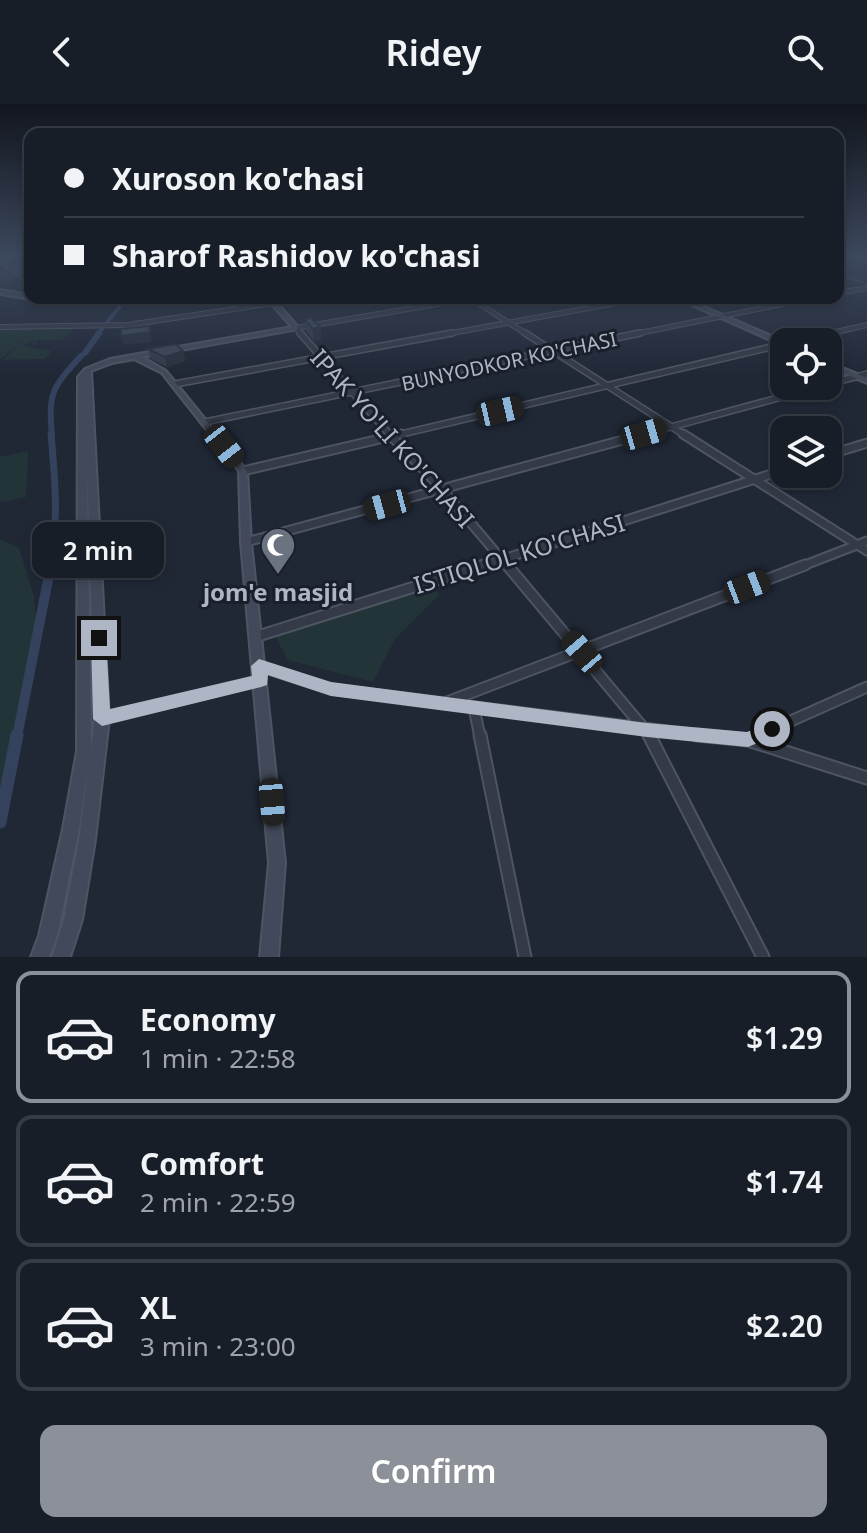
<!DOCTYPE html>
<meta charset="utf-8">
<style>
:root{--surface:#181e28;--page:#252b34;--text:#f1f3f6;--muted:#9fa2a8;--line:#363c45;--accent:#8c9099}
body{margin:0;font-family:"Noto Sans",sans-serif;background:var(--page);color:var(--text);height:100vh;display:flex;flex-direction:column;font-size:30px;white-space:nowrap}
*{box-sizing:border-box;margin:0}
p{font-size:26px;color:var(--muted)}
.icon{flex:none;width:44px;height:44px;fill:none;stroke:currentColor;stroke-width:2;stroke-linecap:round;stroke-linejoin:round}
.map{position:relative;height:853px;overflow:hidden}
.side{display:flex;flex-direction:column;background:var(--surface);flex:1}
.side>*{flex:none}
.hud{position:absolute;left:24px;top:24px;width:820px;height:176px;border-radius:16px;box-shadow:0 4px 12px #0003,0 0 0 2px var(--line);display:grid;align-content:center;height:176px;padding:0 40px;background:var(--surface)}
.buttons{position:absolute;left:770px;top:224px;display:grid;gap:16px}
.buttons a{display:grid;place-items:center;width:72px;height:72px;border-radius:16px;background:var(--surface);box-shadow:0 4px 12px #0003,0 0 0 2px var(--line);font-size:40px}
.end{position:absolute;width:36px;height:36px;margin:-18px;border:10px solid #aeb5c4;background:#111;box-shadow:0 0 0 4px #111}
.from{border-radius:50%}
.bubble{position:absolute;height:56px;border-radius:16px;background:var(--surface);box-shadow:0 4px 12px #0003,0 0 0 2px var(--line);font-size:26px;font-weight:600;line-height:56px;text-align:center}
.car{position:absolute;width:24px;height:48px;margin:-24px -12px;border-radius:10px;box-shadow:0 0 6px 2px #0007;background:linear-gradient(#222 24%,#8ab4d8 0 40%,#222 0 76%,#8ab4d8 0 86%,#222 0)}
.hud b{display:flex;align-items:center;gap:28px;height:76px;font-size:30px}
.hud b+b{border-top:2px solid var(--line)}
.hud i{width:20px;height:20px;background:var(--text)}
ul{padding:14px 0 0;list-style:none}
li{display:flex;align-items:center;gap:24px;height:132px;margin:0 16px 12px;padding:0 24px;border:4px solid var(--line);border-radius:16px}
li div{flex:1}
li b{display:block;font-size:30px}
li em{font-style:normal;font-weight:600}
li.active{border-color:var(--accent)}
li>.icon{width:72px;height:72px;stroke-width:1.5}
.button{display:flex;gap:16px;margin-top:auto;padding:16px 40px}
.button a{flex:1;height:92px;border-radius:16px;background:var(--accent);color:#fff;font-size:32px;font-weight:600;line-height:92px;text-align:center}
header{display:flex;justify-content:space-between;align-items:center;height:104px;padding:0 40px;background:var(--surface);font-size:36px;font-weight:600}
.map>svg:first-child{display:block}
.green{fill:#223437}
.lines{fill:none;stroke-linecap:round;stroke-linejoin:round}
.stream{stroke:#34425e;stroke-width:2}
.canal-far4{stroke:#34425e;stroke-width:4}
.canal-far3{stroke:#34425e;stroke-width:6}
.canal-far2{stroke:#34425e;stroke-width:7}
.canal-far1{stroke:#34425e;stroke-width:10}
.canal{stroke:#34425e;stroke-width:13}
.street-far4-casing{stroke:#4e5562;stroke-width:6}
.street-far3-casing{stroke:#4e5562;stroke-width:8}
.street-far2-casing{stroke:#4e5562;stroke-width:11}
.street-far1-casing{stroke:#4e5562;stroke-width:13}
.street-casing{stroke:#4e5562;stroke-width:15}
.secondary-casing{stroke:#4e5562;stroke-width:4}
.street-far4{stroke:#343a47;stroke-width:4}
.street-far3{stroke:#343a47;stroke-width:5}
.street-far2{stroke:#343a47;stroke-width:7}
.street-far1{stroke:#343a47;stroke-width:9}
.street{stroke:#343a47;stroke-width:11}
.secondary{fill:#42495a;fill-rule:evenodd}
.wall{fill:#343c4b}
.shaded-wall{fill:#2a313d}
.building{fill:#3c4657;stroke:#2a313d;stroke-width:2}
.route{fill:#aeb5c4}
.labels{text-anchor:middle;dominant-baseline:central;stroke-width:6;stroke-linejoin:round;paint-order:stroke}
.far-street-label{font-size:20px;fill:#aeb5c4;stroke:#191f2b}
.street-label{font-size:24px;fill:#aeb5c4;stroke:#191f2b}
.poi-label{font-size:24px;font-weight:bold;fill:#aeb5c4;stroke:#191f2b}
</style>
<header><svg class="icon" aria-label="back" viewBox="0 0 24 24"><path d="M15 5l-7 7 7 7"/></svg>Ridey<svg class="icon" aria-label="search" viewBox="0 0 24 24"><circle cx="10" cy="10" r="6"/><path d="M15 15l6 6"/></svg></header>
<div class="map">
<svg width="867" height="853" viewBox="0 0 867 853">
<rect width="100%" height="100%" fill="#202836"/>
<path class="green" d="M36,224L34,227L38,224H74L62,236H37L35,241H31L35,237H32L23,242L52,247L44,255L2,256L31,229L0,256V225Z
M28,347L26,393L0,398V353Z
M0,435L19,444L34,493L36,516L0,707Z
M433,481L439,491L395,535L373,578L288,556L275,532L420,482Z"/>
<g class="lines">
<path class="stream" d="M838,170L867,180"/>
<path class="canal-far4" d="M97,231L126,195"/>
<path class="canal-far3" d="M85,249L99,229
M52,332C48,288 52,284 81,252"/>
<path class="canal-far2" d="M50,463C59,419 55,374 51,330"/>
<path class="canal-far1" d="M17,633L51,461"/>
<path class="canal" d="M0,718L17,631"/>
<g class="street-far4-casing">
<path id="street-far4" d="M0,156L30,178L27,192
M838,157L859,153
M10,164L30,161
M838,189L867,184
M470,194L528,231
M0,223L128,221L274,199
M296,224L302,231
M296,224L473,194
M441,231L644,194
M630,231L812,194
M823,231L867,221"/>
</g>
<g class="street-far3-casing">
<path id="street-far3" d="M300,229L391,332
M525,229L686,332
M793,238L831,229
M175,280L452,229
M828,280L867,270
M205,318L640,229
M393,332L784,240
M638,332L822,282"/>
</g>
<g class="street-far2-casing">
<path id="street-far2" d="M389,330L443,386L508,463
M683,330L867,447
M828,351L867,339
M243,367L401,330
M246,438L645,330
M478,463L784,366
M800,463L867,437"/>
</g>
<g class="street-far1-casing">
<path id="street-far1" d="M507,461L651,633
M255,533L484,461
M259,562L331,585L716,633
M447,598L805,461
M474,604L480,633
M102,615L261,576
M755,633L867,583"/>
</g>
<g class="street-casing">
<path id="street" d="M480,631L525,853
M649,631L763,853
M696,631L748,636L867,674
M748,636L759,631"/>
</g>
<g class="secondary-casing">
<path id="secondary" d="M0,186L30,191V194H32L30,195L0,190Z
M64,194H119L116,196H67Z
M266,194H272L275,197L296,194H311L278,200L298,223V225L142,253L166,267L247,367L251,438L285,759L278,853H260L269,759L241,438L239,367L162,269L134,255L112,259L91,267L109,615L95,736L82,816L70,853H52L64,816L79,736L90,652L79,725L57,832L49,853H31L39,832L63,725L77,647L78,273L85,265L110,255L292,223ZM87,363L95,615L91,646Z
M676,194H684L785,238L784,242Z
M828,258L867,274V279L828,263Z"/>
</g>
<use href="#street-far4" class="street-far4"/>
<use href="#street-far3" class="street-far3"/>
<use href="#street-far2" class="street-far2"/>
<use href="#street-far1" class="street-far1"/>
<use href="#street" class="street"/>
<use href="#secondary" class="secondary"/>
</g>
<path class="wall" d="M305,215L320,223L321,236L314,237L306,227Z
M148,245L183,247L185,257L167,263L151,255Z"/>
<path class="shaded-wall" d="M11,170L13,177L1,181L0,174Z
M149,222L152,238L124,241L121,232Z
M320,223L321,236L314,237L313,225Z
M183,247L185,257L167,263L165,253Z"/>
<path class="building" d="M0,168L11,170L0,174Z
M311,214L320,223L313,225L305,215Z
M149,222L150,228L121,232V225Z
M176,240L183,247L165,253L148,245Z"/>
<linearGradient id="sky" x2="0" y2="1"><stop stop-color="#12161e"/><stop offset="0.56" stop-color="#3c485d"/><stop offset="1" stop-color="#3c485d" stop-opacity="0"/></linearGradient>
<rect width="867" height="272" fill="url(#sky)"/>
<path class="route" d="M99,529L106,534L110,605L252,572L251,562L259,555L331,578L647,619L747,628L772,618L781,625L779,630L748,643L647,633L331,592L268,571L267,581L261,583L102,622L93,615L91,534Z"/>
<defs>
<g id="mosque-pin" transform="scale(1.8)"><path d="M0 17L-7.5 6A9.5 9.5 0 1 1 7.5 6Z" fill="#6b7280" stroke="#191f2b"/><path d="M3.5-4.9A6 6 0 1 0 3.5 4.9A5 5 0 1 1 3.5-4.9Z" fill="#fff"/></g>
</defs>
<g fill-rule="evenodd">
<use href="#mosque-pin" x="278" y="441"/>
</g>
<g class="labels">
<g class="far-street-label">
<text transform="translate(509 257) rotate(-12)">BUNYODKOR KO'CHASI</text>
</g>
<g class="street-label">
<text transform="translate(393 334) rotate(48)">IPAK YO'LI KO'CHASI</text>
<text transform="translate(519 449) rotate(-17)">ISTIQLOL KO'CHASI</text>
</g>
<g class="poi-label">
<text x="278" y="487">jom'e masjid</text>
</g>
</g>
</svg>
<div class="buttons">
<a><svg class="icon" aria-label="locate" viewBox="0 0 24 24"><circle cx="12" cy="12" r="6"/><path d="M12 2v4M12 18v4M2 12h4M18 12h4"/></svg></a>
<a><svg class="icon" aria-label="layers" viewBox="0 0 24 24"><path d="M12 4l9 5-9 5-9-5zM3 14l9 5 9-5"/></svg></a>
</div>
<i class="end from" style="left:772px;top:625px"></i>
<i class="end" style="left:99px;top:534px"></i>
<div class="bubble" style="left:32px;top:418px;width:132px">2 min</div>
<i class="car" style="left:500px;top:307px;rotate:77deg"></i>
<i class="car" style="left:644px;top:330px;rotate:74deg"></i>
<i class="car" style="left:224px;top:342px;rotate:142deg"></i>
<i class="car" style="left:387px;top:401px;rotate:255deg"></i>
<i class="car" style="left:747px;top:483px;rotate:69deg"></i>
<i class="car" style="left:582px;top:548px;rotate:319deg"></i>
<i class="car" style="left:272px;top:698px;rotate:175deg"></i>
<div class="hud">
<b><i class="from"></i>Xuroson ko'chasi</b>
<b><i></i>Sharof Rashidov ko'chasi</b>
</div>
</div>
<section class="side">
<ul>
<li class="active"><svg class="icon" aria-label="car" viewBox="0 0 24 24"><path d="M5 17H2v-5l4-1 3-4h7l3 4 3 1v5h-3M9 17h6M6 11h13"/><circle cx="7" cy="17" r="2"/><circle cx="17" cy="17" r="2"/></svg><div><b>Economy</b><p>1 min · 22:58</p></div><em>$1.29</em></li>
<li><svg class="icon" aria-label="car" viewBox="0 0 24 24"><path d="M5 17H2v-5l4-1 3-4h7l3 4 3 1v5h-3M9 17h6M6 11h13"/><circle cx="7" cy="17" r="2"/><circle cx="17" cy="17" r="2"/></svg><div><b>Comfort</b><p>2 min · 22:59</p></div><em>$1.74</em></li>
<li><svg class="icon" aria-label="car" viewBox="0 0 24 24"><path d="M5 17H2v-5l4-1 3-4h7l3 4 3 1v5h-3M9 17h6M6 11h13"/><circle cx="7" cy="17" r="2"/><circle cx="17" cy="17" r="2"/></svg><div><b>XL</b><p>3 min · 23:00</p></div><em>$2.20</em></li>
</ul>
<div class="button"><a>Confirm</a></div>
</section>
